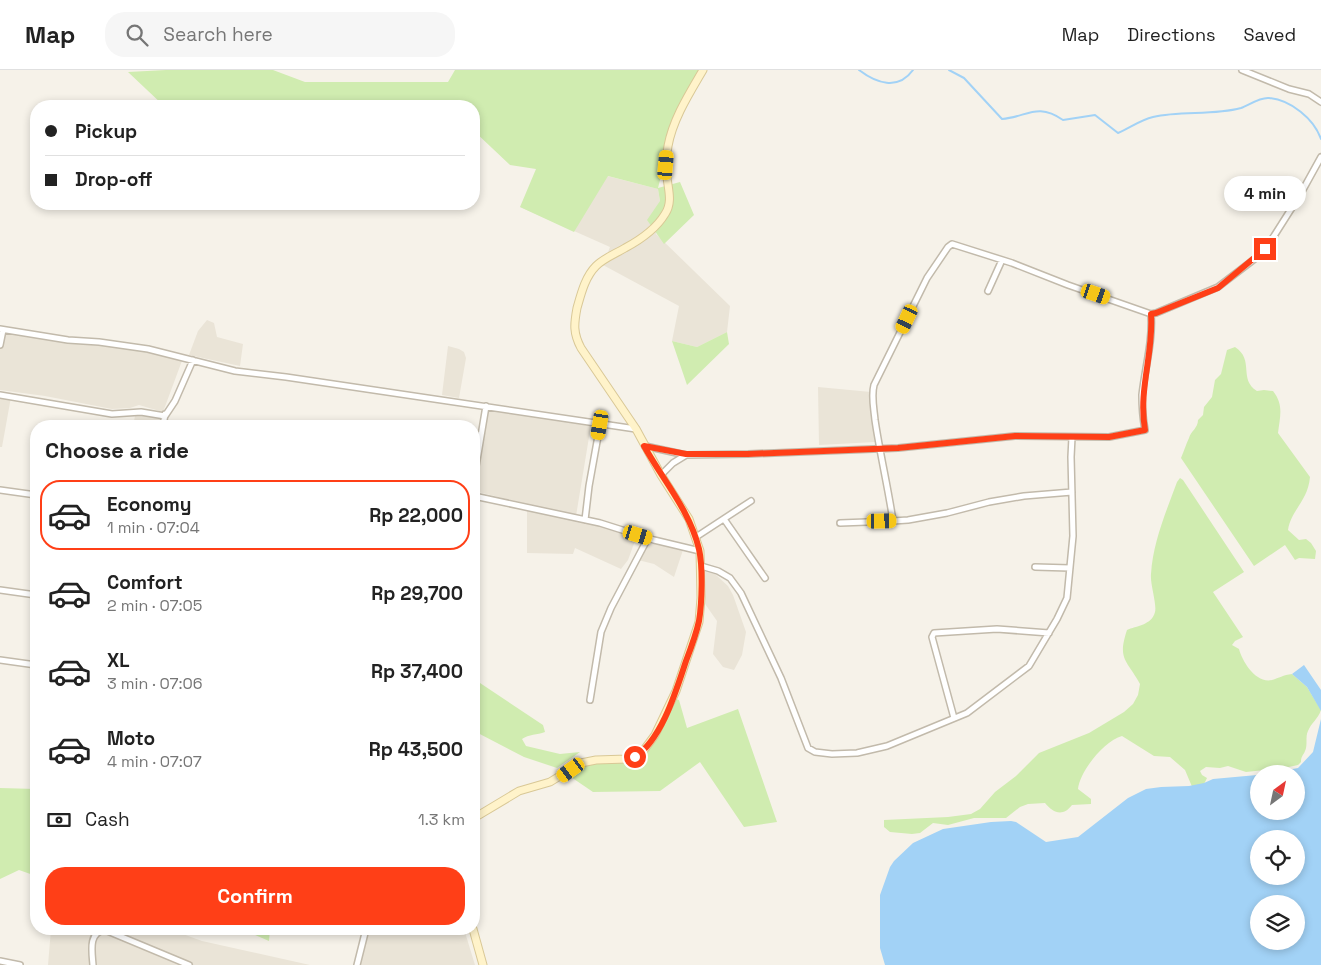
<!DOCTYPE html>
<meta charset="utf-8">
<style>
:root{--surface:#fff;--page:#f6f6f6;--text:#222;--muted:#767676;--line:#e0e0e0;--accent:#ff3f17}
body{margin:0;font-family:"Space Grotesk",sans-serif;background:var(--page);color:var(--text);height:100vh;display:flex;flex-direction:column;font-size:19px;white-space:nowrap}
*{box-sizing:border-box;margin:0}
p{font-size:16px;color:var(--muted)}
.icon{flex:none;width:28px;height:28px;fill:none;stroke:currentColor;stroke-width:2;stroke-linecap:round;stroke-linejoin:round}
.map{position:relative;flex:1;overflow:hidden}
.details{position:absolute;left:30px;top:350px;width:450px;height:515px;display:flex;flex-direction:column;background:var(--surface);border-radius:20px;box-shadow:0 2px 8px #0003}
.details>*{flex:none}
.banner{position:absolute;left:30px;top:30px;width:450px;height:110px;border-radius:20px;box-shadow:0 2px 8px #0003;display:grid;align-content:center;height:110px;padding:0 15px;background:var(--surface)}
.needle{width:32px;rotate:33deg}
.fabs{position:absolute;left:1250px;top:695px;display:grid;gap:10px}
.fabs a{display:grid;place-items:center;width:55px;height:55px;border-radius:50%;background:var(--surface);box-shadow:0 2px 8px #0003;font-size:25px}
.end{position:absolute;width:22px;height:22px;margin:-11px;border:6px solid #ff3f17;background:#fff;box-shadow:0 0 0 2px #fff}
.from{border-radius:50%}
.bubble{position:absolute;height:35px;border-radius:18px;background:var(--surface);box-shadow:0 2px 8px #0003;font-size:16px;font-weight:700;line-height:35px;text-align:center}
.car{position:absolute;width:15px;height:30px;margin:-15px -8px;border-radius:6px;box-shadow:0 0 4px 1px #0007;background:linear-gradient(#f5c518 24%,#345 0 40%,#f5c518 0 76%,#345 0 86%,#f5c518 0)}
.banner b{display:flex;align-items:center;gap:18px;height:48px;font-size:19px}
.banner b+b{border-top:1px solid var(--line)}
.banner i{width:12px;height:12px;background:var(--text)}
ul{padding:0;list-style:none}
li{display:flex;align-items:center;gap:15px;height:70px;margin:0 10px 8px;padding:0 5px;border:2px solid transparent;border-radius:20px}
li div{flex:1}
li b{display:block;font-size:19px}
li em{font-style:normal;font-weight:700}
li.selected{border-color:var(--accent)}
li>.icon{width:45px;height:45px;stroke-width:1.5}
h2{padding:0 15px;font-size:22px;line-height:60px}
.pay{display:flex;align-items:center;gap:12px;height:55px;padding:0 15px;font-size:19px}
.pay p{margin-inline-start:auto}
.primary-button{display:flex;gap:10px;margin-top:auto;padding:10px 15px}
.primary-button a{flex:1;height:58px;border-radius:20px;background:var(--accent);color:#fff;font-size:20px;font-weight:700;line-height:58px;text-align:center}
header{display:flex;align-items:center;gap:30px;box-sizing:border-box;height:70px;padding:0 25px;background:var(--surface);border-bottom:1px solid var(--line)}
header strong{font-size:24px}
nav{display:flex;gap:28px;margin-inline-start:auto;font-size:18px}
.search{width:350px;height:45px;background:var(--page);display:flex;align-items:center;gap:12px;box-sizing:border-box;padding:0 18px;border-radius:20px;color:var(--muted);font-size:19px}
.map>svg:first-child{display:block}
.residential{fill:#eae4d7}
.green{fill:#d0ecb0}
.water{fill:#a2d2f6;fill-rule:evenodd}
.lines{fill:none;stroke-linecap:round;stroke-linejoin:round}
.stream{stroke:#a2d2f6;stroke-width:2}
.street-casing{stroke:#c2baab;stroke-width:8}
.secondary-casing{stroke:#d9c896;stroke-width:9}
.street{stroke:#fff;stroke-width:5}
.secondary{stroke:#fff3ca;stroke-width:7}
.route{stroke:#ff3f17;stroke-width:6}
</style>
<header>
<strong>Map</strong>
<div class="search"><svg class="icon" aria-label="search" viewBox="0 0 24 24"><circle cx="10" cy="10" r="6"/><path d="M15 15l6 6"/></svg>Search here</div>
<nav><a>Map</a><a>Directions</a><a>Saved</a></nav>
</header>
<div class="map">
<svg width="1321" height="895" viewBox="0 0 1321 895">
<rect width="100%" height="100%" fill="#f6f2e9"/>
<path class="residential" d="M584,100L658,119L660,131L656,164L730,236L727,262L697,277L672,271L679,236L603,195L610,177L520,137Z
M207,250L214,253L217,267L243,274L240,296L189,285L198,261Z
M3,260L100,272L183,288L163,342L139,335L130,338L112,339L45,326L0,320V278Z
M448,276L459,279L464,282L466,288L459,328L442,325Z
M818,317L871,322L875,372L819,375Z
M0,326L11,327L2,377H0Z
M484,338L591,355L576,446L474,421V393Z
M139,339L163,346L162,356H133L136,341Z
M527,440L603,457L636,468L628,490L621,499L575,478L573,484L527,483Z
M645,469L683,480L674,507L654,494L638,490Z
M702,501L715,504L728,516L733,525L746,562L742,585L734,600L723,597L713,584L717,551L703,531Z
M51,859H169L202,871L310,895H48Z
M369,859H464L475,895H357Z"/>
<path class="green" d="M166,0H273L305,12H448L455,0H704L669,60L664,94L658,118L680,112L694,145L664,174L647,150L660,131L658,119L608,106L574,162L520,137L536,99L510,95L474,61V36H272L257,33L256,36H164L128,2Z
M727,262L729,274L687,315L672,271L697,277Z
M1235,277C1255,290 1238,309 1257,321L1264,320L1273,321C1284,335 1280,346 1278,363L1310,407C1308,431 1291,440 1288,460L1299,470L1306,469L1311,473L1316,481L1315,489L1299,488L1295,490L1285,475L1254,496L1181,388C1184,381 1186,374 1189,368C1191,361 1198,358 1198,350L1203,345L1204,337L1212,327L1215,310L1221,304L1227,280Z
M1180,408L1183,410L1244,502L1213,522L1243,567L1235,571L1232,575L1239,579C1242,591 1256,614 1272,610C1279,608 1283,605 1292,604L1307,617L1321,640C1318,649 1311,653 1308,661C1305,667 1308,675 1305,681C1303,686 1301,686 1301,692L1298,695L1284,698L1246,702L1228,696L1220,698L1206,697L1200,701L1202,705L1207,708L1201,720L1193,719L1185,700L1170,687L1154,686L1122,666C1104,671 1080,701 1078,719L1091,729V734L1072,735C1063,747 1053,743 1045,733L1028,734L1020,737L1006,748H974L948,755L933,753L920,763L912,764L890,762L884,757V750L948,747L971,744L980,739L995,722L1016,706L1039,683L1089,663L1124,642L1133,634L1138,625L1140,614C1127,590 1117,590 1127,560C1136,556 1152,555 1155,542C1157,534 1150,514 1151,504C1153,472 1166,442 1177,412Z
M474,603L477,611L543,655L545,662C537,665 529,664 522,669L526,676L560,684L580,682L557,698L524,687L474,661Z
M669,627L679,630L687,658L738,639L777,752L744,757L700,692L660,721L593,722L568,705L585,695L630,691L646,680Z
M0,718L36,719V806L19,800L0,809Z
M241,859H270L269,871Z"/>
<path class="water" d="M1304,595L1321,620V641L1307,617L1292,604Z
M1321,649V895H885L880,878V825L890,797L894,791L913,773L943,759L991,752L1011,751L1016,752L1046,772L1078,767L1128,728L1146,719L1161,717L1189,716L1204,713L1213,709L1268,704L1298,698L1313,682ZM1259,704H1296V741H1259ZM1259,769H1296V806H1259ZM1259,834H1296V871H1259Z"/>
<g class="lines">
<path class="stream" d="M859,0C876,13 898,21 913,0
M949,0L964,8L1002,49C1027,47 1037,32 1063,50L1095,45L1118,63C1130,58 1140,50 1153,47C1181,40 1212,46 1241,38C1249,35 1260,27 1269,28C1291,30 1314,49 1321,69"/>
<g class="street-casing">
<path id="street" d="M1242,0L1289,19L1309,24L1321,32
M988,221L1002,190
M1151,244L1156,243L1218,217L1261,184L1274,166L1300,125L1321,87
M0,259L68,270L99,272L148,279L235,301L286,307L636,359
M0,275L3,260
M0,325L112,344L141,342L165,346L175,331L193,290
M163,356L165,344
M645,376L686,385L748,384L898,378L1015,366L1109,367L1145,360C1143,349 1142,337 1142,325C1145,298 1153,271 1151,244L1068,215L1012,193L952,174L948,177L927,208L874,315C871,326 874,339 875,350C880,384 888,417 893,451L908,450L947,443L989,432L1024,426L1072,422
M661,405L673,393L686,385
M474,408L486,336
M0,420L36,425
M474,426L600,453L654,470L700,481
M724,449L765,508
M585,450L589,416L600,355
M840,453L893,451
M696,467L751,431
M701,496L718,501L730,508L741,523L781,608L808,678L815,682L832,684L857,683L887,676L967,643L1029,596L1057,549L1067,528L1073,466L1071,387L1072,367
M1035,497L1070,498
M0,520L36,525
M0,590L36,595
M590,630L601,562L611,538L648,468
M954,648L932,567L934,563L997,559L1049,563
M0,891L20,895
M93,895C92,882 88,862 105,860L189,895
M357,895L366,859"/>
</g>
<g class="secondary-casing">
<path id="secondary" d="M474,748L519,721L550,712L581,693L596,690L627,689L641,684L655,665L676,621L699,552L701,528L700,481L689,449L661,405L636,359L581,278C573,263 574,254 577,238C581,224 585,207 596,196C604,188 615,184 625,178C640,170 656,159 665,144C673,132 668,119 667,107C666,96 666,86 668,76C673,49 689,24 703,0
M473,859L483,895"/>
</g>
<use href="#street" class="street"/>
<use href="#secondary" class="secondary"/>
</g>
<g class="lines">
<path class="route" d="M635,687C662,669 676,621 686,591C691,578 696,565 699,551C702,533 703,497 699,479C690,441 663,410 644,376L686,384H748L898,378L1015,366L1109,367L1145,360C1138,319 1154,283 1151,244L1156,243L1218,218L1265,179"/>
</g>
</svg>
<div class="fabs">
<a><svg class="needle" viewBox="-14 -14 28 28"><path d="M0-13l5 13h-10z" fill="#e53935"/><path d="M0 13l5-13h-10z" fill="#767676"/></svg></a>
<a><svg class="icon" aria-label="locate" viewBox="0 0 24 24"><circle cx="12" cy="12" r="6"/><path d="M12 2v4M12 18v4M2 12h4M18 12h4"/></svg></a>
<a><svg class="icon" aria-label="layers" viewBox="0 0 24 24"><path d="M12 4l9 5-9 5-9-5zM3 14l9 5 9-5"/></svg></a>
</div>
<i class="end from" style="left:635px;top:687px"></i>
<i class="end" style="left:1265px;top:179px"></i>
<div class="bubble" style="left:1224px;top:106px;width:82px">4 min</div>
<i class="car" style="left:666px;top:95px;rotate:5deg"></i>
<i class="car" style="left:1096px;top:224px;rotate:109deg"></i>
<i class="car" style="left:907px;top:249px;rotate:205deg"></i>
<i class="car" style="left:600px;top:355px;rotate:190deg"></i>
<i class="car" style="left:882px;top:451px;rotate:89deg"></i>
<i class="car" style="left:638px;top:465px;rotate:107deg"></i>
<i class="car" style="left:571px;top:700px;rotate:234deg"></i>
<div class="banner">
<b><i class="from"></i>Pickup</b>
<b><i></i>Drop-off</b>
</div>
<section class="details">
<h2>Choose a ride</h2>
<ul>
<li class="selected"><svg class="icon" aria-label="car" viewBox="0 0 24 24"><path d="M5 17H2v-5l4-1 3-4h7l3 4 3 1v5h-3M9 17h6M6 11h13"/><circle cx="7" cy="17" r="2"/><circle cx="17" cy="17" r="2"/></svg><div><b>Economy</b><p>1 min · 07:04</p></div><em>Rp 22,000</em></li>
<li><svg class="icon" aria-label="car" viewBox="0 0 24 24"><path d="M5 17H2v-5l4-1 3-4h7l3 4 3 1v5h-3M9 17h6M6 11h13"/><circle cx="7" cy="17" r="2"/><circle cx="17" cy="17" r="2"/></svg><div><b>Comfort</b><p>2 min · 07:05</p></div><em>Rp 29,700</em></li>
<li><svg class="icon" aria-label="car" viewBox="0 0 24 24"><path d="M5 17H2v-5l4-1 3-4h7l3 4 3 1v5h-3M9 17h6M6 11h13"/><circle cx="7" cy="17" r="2"/><circle cx="17" cy="17" r="2"/></svg><div><b>XL</b><p>3 min · 07:06</p></div><em>Rp 37,400</em></li>
<li><svg class="icon" aria-label="car" viewBox="0 0 24 24"><path d="M5 17H2v-5l4-1 3-4h7l3 4 3 1v5h-3M9 17h6M6 11h13"/><circle cx="7" cy="17" r="2"/><circle cx="17" cy="17" r="2"/></svg><div><b>Moto</b><p>4 min · 07:07</p></div><em>Rp 43,500</em></li>
</ul>
<div class="pay"><svg class="icon" aria-label="cash" viewBox="0 0 24 24"><path d="M3 7h18v10H3z"/><circle cx="12" cy="12" r="2"/></svg>Cash<p>1.3 km</p></div>
<div class="primary-button"><a>Confirm</a></div>
</section>
</div>
